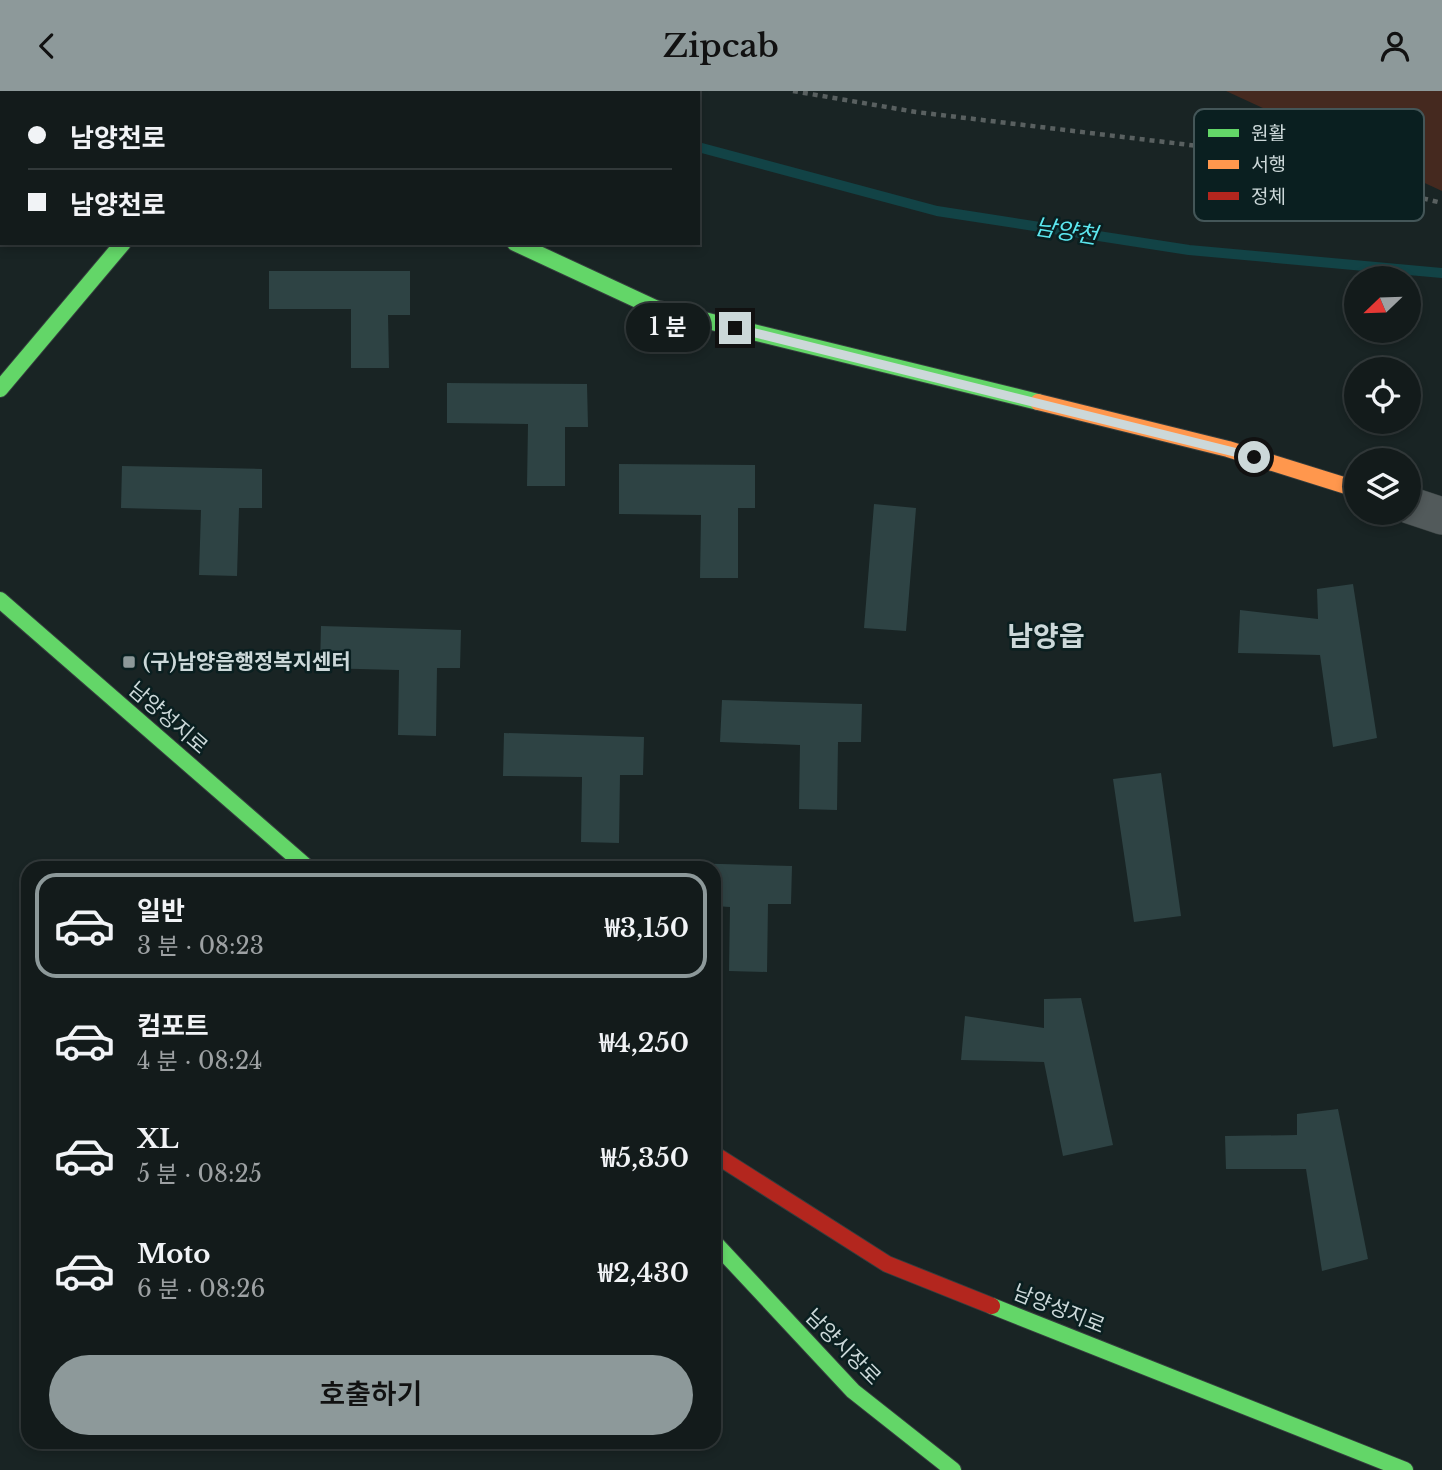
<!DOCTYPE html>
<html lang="ko">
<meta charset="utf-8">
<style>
:root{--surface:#131b1b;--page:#202828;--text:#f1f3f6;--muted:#9da1a3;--line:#32393a;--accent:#8d999a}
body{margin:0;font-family:"Libre Baskerville","Noto Sans KR",serif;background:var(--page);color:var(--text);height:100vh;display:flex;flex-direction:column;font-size:26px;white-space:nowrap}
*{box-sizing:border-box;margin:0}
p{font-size:23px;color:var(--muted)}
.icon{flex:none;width:38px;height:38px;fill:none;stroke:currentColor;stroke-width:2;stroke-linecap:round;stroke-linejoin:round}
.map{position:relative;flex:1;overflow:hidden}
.drawer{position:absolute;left:21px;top:770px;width:700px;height:588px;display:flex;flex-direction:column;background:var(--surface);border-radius:21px;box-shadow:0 4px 10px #0003,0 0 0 2px var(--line)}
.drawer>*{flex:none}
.top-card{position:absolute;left:0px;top:0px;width:700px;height:154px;box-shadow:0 4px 10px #0003,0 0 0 2px var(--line);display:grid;align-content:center;height:154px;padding:0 28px;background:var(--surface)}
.needle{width:46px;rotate:247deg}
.fabs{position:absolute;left:1344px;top:175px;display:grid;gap:14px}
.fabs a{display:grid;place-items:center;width:77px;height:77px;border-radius:50%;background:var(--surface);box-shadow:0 4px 10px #0003,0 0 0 2px var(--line);font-size:35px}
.end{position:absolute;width:32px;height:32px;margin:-16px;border:9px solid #ccd8d9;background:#111;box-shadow:0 0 0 4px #111}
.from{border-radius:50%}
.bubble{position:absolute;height:49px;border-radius:24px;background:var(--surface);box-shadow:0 4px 10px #0003,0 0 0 2px var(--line);font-size:23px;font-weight:600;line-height:49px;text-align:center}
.top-card b{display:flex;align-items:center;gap:24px;height:66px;font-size:26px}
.top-card b+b{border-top:2px solid var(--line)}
.top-card i{width:18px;height:18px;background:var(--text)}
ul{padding:12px 0 0;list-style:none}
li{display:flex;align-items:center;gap:21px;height:105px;margin:0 14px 10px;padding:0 14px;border:4px solid transparent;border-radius:21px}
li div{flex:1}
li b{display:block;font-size:26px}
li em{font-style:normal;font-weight:600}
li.current{border-color:var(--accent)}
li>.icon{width:63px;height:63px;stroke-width:1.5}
.cta{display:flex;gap:14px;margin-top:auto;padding:14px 28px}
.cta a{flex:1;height:80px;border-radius:42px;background:var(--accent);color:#111;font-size:28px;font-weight:600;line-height:80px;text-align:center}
header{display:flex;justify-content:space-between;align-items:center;height:91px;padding:0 28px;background:var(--accent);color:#111;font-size:32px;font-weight:600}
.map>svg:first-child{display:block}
.green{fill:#45291f}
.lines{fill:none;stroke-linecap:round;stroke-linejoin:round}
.stream{stroke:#124346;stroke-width:10}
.building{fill:#2e4344}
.street-casing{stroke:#353e3e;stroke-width:38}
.fast-casing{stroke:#353e3e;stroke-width:18}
.slow-casing{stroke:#353e3e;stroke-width:18}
.jam-casing{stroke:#353e3e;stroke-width:18}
.path{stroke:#596060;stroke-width:4.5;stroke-dasharray:5 5;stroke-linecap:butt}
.street{stroke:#525a5b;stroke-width:37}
.fast{stroke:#63d668;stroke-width:16}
.slow{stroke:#ff974d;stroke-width:16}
.jam{stroke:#b3261e;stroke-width:16}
.route{stroke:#ccd8d9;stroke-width:9}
.poi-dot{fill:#8d999a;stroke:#0a1f20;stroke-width:2.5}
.labels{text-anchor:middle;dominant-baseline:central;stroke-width:5;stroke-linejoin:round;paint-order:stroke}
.poi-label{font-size:21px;font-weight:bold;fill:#ccd8d9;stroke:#0a1f20;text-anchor:start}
.street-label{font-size:21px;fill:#ccd8d9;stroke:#0a1f20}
.water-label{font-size:23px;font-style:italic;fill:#5ce7ef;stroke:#0a1f20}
.district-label{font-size:28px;font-weight:bold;fill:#ccd8d9;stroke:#0a1f20}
.key{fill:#0a1f20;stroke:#445658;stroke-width:2}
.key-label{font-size:19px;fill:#ccd8d9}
</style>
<header><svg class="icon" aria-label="back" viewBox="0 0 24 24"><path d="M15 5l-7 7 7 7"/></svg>Zipcab<svg class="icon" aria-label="person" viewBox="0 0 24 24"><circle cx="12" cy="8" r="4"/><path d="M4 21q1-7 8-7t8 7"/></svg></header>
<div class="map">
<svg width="1442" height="1379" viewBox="0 0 1442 1379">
<rect width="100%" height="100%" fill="#192424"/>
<path class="green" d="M1226,0H1442V100Z"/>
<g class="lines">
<path class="stream" d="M573,0L576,2
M698,56L937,120L1189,159L1442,182"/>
</g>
<path class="building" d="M269,180H410V224H388L389,277H351V218H269Z
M447,292L587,293L588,336H565V395H527L528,333L447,332Z
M619,373L755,374V417H738V487H700L701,424L619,423Z
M122,375L262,378V417H239L237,485L199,484L201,419L121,417Z
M874,413L916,417L906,540L864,537Z
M1353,493L1377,647L1333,656L1320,564L1238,562L1240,519L1318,528L1317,498Z
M321,535L461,539L460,577H437L436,645L398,644L399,579L320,577Z
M722,609L862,613L861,651H838L837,719L799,718L800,654L720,651Z
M504,642L644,646L643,684H620L619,752L581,751L582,686L503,685Z
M1161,682L1181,825L1134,831L1113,688Z
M652,771L792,775L791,813H768L767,881L729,880L730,816L714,815V777H652Z
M1081,907L1113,1054L1063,1065L1044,971L961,969L965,925L1044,937V908Z
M1338,1018L1368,1168L1322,1180L1306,1078H1226L1225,1045L1297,1044V1023Z"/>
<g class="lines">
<g class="street-casing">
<path id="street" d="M251,0L253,2
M1409,414L1442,425"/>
</g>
<g class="fast-casing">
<path id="fast" d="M515,152L655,217L1038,311
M0,298L123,152
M0,509L308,777
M714,1151L853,1300L953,1379
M992,1215L1405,1379"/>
</g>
<g class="slow-casing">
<path id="slow" d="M1038,311L1228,358L1356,398"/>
</g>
<g class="jam-casing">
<path id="jam" d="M714,1063L887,1173L992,1215"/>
</g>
<path class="path" d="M793,0L916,21L1223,58L1442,112"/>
<use href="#street" class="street"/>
<use href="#fast" class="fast"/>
<use href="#slow" class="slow"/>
<use href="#jam" class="jam"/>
</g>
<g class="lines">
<path class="route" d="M735,237L1254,366"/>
</g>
<rect class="poi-dot" x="122" y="564" width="14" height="14" rx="3.5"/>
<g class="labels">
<g class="poi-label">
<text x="143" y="571">(구)남양읍행정복지센터</text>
</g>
<g class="street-label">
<text transform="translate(168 627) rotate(41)">남양성지로</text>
<text transform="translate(1059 1218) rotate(22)">남양성지로</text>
<text transform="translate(843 1256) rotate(45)">남양시장로</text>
</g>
<g class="water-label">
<text transform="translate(1066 140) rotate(9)">남양천</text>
</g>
<g class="district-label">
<text x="1046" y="545">남양읍</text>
</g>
</g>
<rect x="1194" y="18" width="230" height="112" rx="10" class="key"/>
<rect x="1208" y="38" width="31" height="8" fill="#63d668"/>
<rect x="1208" y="69" width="31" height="9" fill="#ff974d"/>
<rect x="1208" y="101" width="31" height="8" fill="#b3261e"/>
<g class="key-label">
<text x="1251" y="49">원활</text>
<text x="1251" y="80">서행</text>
<text x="1251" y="112">정체</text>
</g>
</svg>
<div class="fabs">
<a><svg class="needle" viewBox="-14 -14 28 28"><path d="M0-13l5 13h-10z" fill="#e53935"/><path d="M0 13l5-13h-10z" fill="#9da1a3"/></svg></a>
<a><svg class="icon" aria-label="locate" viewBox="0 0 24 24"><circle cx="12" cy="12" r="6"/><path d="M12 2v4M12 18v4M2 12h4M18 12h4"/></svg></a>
<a><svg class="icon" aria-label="layers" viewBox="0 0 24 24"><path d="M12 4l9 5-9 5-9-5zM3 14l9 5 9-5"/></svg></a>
</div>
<i class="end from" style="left:1254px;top:366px"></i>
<i class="end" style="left:735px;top:237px"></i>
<div class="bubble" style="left:626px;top:212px;width:84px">1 분</div>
<div class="top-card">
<b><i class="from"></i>남양천로</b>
<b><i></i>남양천로</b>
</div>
<section class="drawer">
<ul>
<li class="current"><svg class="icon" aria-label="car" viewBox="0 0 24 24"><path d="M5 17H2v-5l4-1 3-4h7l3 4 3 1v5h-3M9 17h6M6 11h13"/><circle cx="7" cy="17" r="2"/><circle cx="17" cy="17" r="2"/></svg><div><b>일반</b><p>3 분 · 08:23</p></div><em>₩3,150</em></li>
<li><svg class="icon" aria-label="car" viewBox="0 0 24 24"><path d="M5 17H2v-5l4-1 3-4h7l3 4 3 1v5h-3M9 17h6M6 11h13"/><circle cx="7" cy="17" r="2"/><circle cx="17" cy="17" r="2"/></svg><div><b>컴포트</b><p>4 분 · 08:24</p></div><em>₩4,250</em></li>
<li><svg class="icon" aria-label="car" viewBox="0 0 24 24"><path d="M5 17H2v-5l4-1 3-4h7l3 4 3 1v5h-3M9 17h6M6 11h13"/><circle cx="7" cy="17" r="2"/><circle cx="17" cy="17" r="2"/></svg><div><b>XL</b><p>5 분 · 08:25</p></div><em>₩5,350</em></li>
<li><svg class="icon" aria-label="car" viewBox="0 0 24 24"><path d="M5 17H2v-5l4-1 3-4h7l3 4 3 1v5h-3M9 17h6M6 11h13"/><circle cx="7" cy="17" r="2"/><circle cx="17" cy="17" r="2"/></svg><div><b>Moto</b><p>6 분 · 08:26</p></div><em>₩2,430</em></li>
</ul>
<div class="cta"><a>호출하기</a></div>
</section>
</div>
